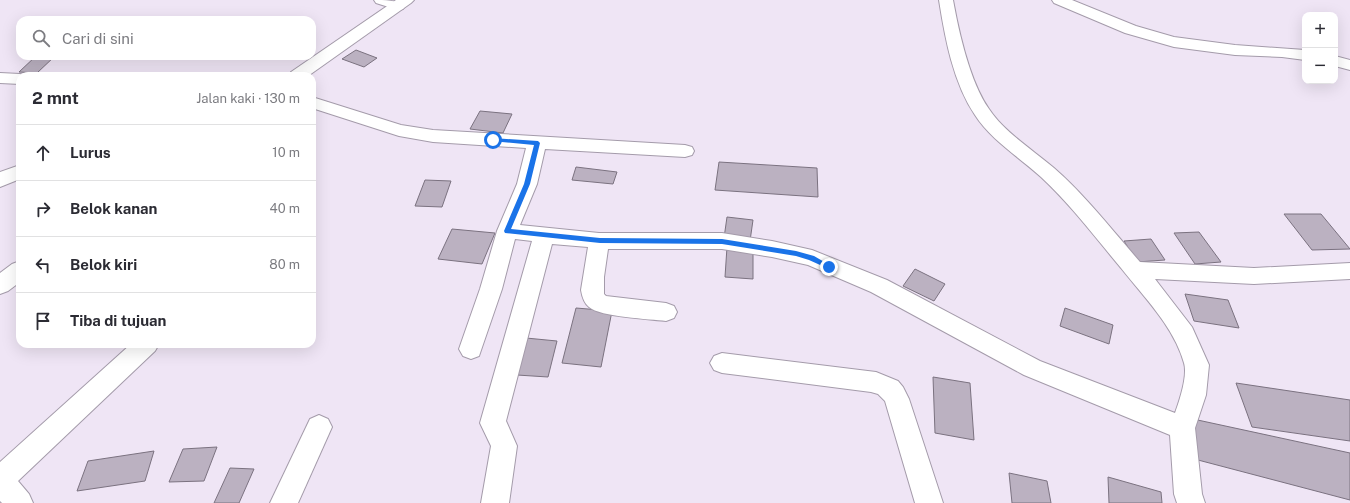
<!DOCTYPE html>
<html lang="id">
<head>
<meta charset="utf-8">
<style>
	:root { --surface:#fff; --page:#f2f2f3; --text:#2b2b33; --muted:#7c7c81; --line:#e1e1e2 }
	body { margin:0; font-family:"Public Sans",sans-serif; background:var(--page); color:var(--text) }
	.controls { position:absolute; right:12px; top:12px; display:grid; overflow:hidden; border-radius:8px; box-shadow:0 4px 16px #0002 }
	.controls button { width:36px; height:36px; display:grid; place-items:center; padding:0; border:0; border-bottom:1px solid var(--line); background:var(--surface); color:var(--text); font:20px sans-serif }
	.stop { position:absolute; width:12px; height:12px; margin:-9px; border:3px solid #1a73e8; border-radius:50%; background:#fff }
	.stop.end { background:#1a73e8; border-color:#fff; box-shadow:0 1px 4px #0008 }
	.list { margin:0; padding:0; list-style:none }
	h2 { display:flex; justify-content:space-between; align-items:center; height:52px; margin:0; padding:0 16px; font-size:17px }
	h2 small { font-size:13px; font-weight:400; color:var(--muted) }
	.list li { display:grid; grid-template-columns:26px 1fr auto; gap:12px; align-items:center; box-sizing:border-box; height:56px; padding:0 16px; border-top:1px solid var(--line) }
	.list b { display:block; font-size:15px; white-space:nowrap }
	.list em { font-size:13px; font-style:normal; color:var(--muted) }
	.icon { flex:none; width:22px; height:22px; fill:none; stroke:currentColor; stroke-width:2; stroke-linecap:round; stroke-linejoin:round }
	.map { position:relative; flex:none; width:1350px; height:503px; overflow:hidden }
	.search { position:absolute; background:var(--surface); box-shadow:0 4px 16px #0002; left:16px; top:16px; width:300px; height:44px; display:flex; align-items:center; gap:10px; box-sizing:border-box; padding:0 14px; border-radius:12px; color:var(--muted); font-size:15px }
	.panel { position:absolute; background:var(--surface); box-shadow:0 4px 16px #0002; left:16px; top:72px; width:300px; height:276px; border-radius:12px }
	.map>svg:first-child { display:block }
	.building { fill:#bbb1c1; stroke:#7b7280 }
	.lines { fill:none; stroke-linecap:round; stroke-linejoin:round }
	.minor-casing { stroke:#a49baa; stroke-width:2 }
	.primary-casing { stroke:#a49baa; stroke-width:2 }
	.minor { fill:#fff; fill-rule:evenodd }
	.primary { fill:#fff; fill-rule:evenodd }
	.route { fill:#1a73e8 }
</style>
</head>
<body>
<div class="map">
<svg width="1350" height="503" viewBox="0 0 1350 503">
	<rect width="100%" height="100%" fill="#efe5f5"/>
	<g class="building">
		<polygon points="356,50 377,58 364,67 342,59"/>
		<polygon points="36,56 55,56 37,73 19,72"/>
		<polygon points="480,111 512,114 503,133 470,129"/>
		<polygon points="719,162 817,168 818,197 715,190"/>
		<polygon points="576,167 617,172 613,184 572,180"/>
		<polygon points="425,180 451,181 442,207 415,206"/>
		<polygon points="1284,214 1321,214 1350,249 1312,250"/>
		<polygon points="727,217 753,220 750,241 724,238"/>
		<polygon points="452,229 495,233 482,264 438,259"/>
		<polygon points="1199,232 1221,262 1195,264 1174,233"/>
		<polygon points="1151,239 1165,260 1137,262 1124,241"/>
		<polygon points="727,247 753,249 753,279 725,277"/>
		<polygon points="915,269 945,284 934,301 903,286"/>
		<polygon points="1185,294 1228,300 1239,328 1194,321"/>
		<polygon points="576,308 612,311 601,367 562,363"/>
		<polygon points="1065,308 1113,325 1109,344 1060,326"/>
		<polygon points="526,338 557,341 548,377 517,375"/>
		<polygon points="933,377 970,383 974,440 935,433"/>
		<polygon points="1236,383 1350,400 1350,441 1252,427"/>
		<polygon points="1193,419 1350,453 1350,500 1198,460"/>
		<polygon points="217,447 204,481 169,482 183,449"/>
		<polygon points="154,451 145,481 77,491 88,461"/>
		<polygon points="230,468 254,469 239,503 214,503"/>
		<polygon points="1009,473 1047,481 1051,503 1012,503"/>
		<polygon points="1108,477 1161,492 1162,503 1109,503"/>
	</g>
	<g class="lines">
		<g class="minor-casing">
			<g id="minor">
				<path d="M374,0C383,0 399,0 405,6L403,9L398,10L376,3Z"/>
				<path d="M939,0H953C959,33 970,82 989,109C1004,132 1033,150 1054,168C1086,196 1112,230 1140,262L1254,268L1350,263V279L1254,284L1155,279L1192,327L1209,365L1206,395L1195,428L1202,494L1205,503H1177L1174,494L1170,435L1024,375L871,292L808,265L772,257L722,249H608L604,277V294L606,296L666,303L674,306L677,312L674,318L666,321C650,319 600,317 589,307C584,303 582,296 581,290L588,247L552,244L506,421L517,446L509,503H481L491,446L480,423L532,241L515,239L502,289L479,356L471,359L463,356L459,349L480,289L497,231L517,184L526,148L433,142L399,136L312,108V97L401,125L433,130L685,145L692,147L694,151L692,155L685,157L545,149L537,184L520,225L599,233H722L772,241L812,250L887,280L1040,361L1175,413C1179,402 1188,376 1184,363C1174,327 1144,297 1121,268C1095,237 1071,205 1041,177C1019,157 991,140 975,115C953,82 945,38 939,0Z"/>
				<polygon points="1052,0 1072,0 1136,26 1174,37 1235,45 1305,50 1305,60 1282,57 1235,55 1174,47 1125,33 1054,3"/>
				<polygon points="1335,56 1350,60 1350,70 1335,66"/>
				<polygon points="0,73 20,74 26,76 20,76 20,84 0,83"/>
				<polygon points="20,165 20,179 0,187 0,172"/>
				<polygon points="131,344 159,344 155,351 18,481 29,494 33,503 2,503 0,501 0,462"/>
				<polygon points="722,353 876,372 898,381 903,387 909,399 943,503 915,503 885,401 878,394 871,392 722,373 714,370 710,363 714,356"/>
				<polygon points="319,415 328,419 332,427 298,503 270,503 310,419"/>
			</g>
		</g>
		<g class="primary-casing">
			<g id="primary">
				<polygon points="396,0 414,0 411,3 308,76 288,76 291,72"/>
				<polygon points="20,261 20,282 8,291 0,294 0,273 12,264"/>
			</g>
		</g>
		<use href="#minor" class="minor"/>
		<use href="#primary" class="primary"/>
	</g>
	<polygon class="route" points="493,138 538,141 540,143 530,184 511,229 600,238 722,239 796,251 814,256 833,267 829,269 809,260 796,256 722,244 600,243 505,233 504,231 524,184 534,145 491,141 490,140"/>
</svg>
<div class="controls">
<button>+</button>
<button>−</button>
</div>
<div class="stop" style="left:493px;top:140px"></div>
<div class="stop end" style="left:829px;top:267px"></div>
<div class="search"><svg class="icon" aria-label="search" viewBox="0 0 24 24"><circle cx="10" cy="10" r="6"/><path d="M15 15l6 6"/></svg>Cari di sini</div>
<section class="panel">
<h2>2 mnt<small>Jalan kaki · 130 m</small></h2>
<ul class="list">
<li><svg class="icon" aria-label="ahead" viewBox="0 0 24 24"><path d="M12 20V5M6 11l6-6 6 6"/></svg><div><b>Lurus</b></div><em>10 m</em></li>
<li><svg class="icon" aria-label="right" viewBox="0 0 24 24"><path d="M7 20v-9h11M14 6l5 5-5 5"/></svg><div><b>Belok kanan</b></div><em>40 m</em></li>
<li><svg class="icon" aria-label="left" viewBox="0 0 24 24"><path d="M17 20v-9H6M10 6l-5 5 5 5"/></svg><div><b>Belok kiri</b></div><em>80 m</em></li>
<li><svg class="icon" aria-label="arrive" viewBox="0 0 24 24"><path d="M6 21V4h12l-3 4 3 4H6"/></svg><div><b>Tiba di tujuan</b></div></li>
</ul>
</section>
</div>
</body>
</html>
